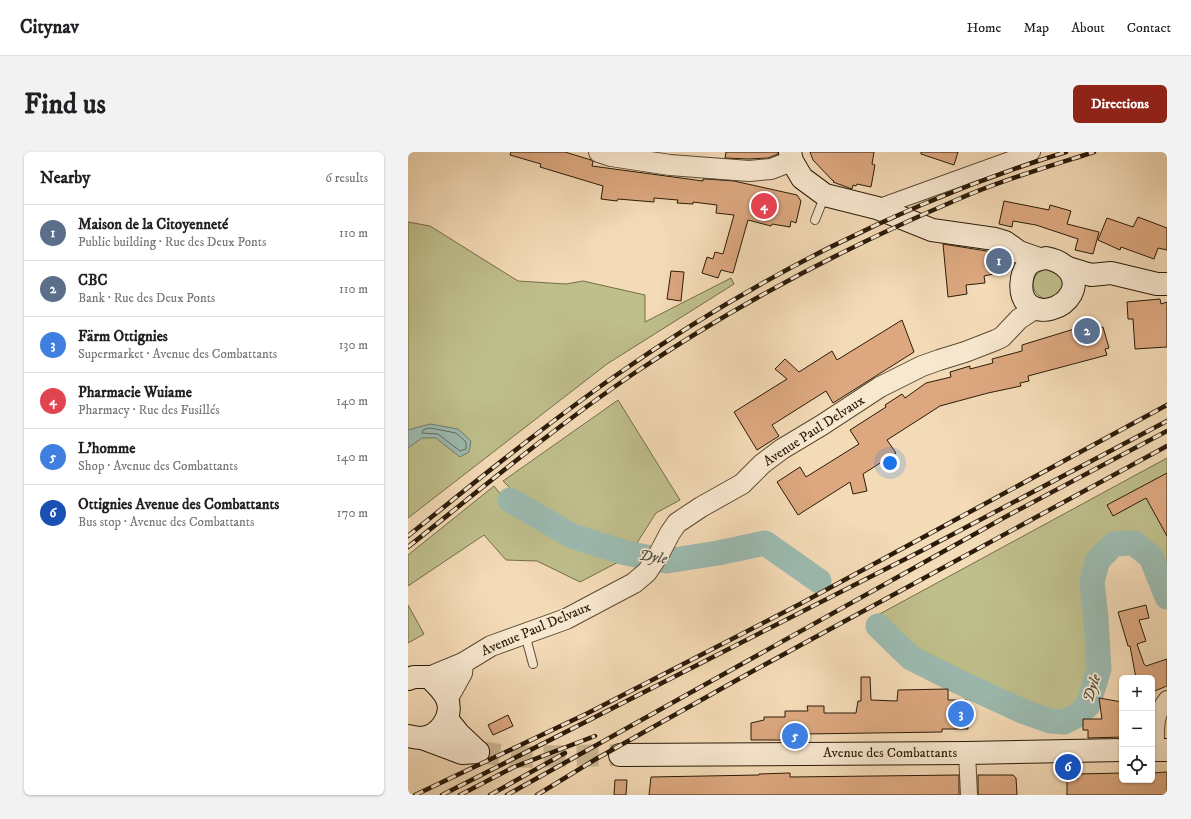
<!DOCTYPE html>
<html lang="en">
<head>
<meta charset="utf-8">
<style>
	:root { --surface:#fff; --page:#f2f2f2; --text:#202124; --muted:#757577; --line:#e0e0e0; --accent:#8f2418 }
	body { margin:0; font-family:"IM FELL DW Pica",serif; background:var(--page); color:var(--text) }
	.controls { position:absolute; right:12px; bottom:12px; display:grid; overflow:hidden; border-radius:6px; box-shadow:0 1px 3px #0004 }
	.controls button { width:36px; height:36px; display:grid; place-items:center; padding:0; border:0; border-bottom:1px solid var(--line); background:var(--surface); color:var(--text); font:20px sans-serif }
	.you { position:absolute; left:482px; top:311px; width:14px; height:14px; margin:-10px; border:3px solid #fff; border-radius:50%; background:#1a73e8; box-shadow:0 0 0 6px #1a73e833 }
	.badge { display:grid; place-items:center; width:26px; height:26px; border-radius:50%; background:var(--accent); color:#fff; font-size:13px; font-weight:700 }
	.pin { position:absolute; translate:-50% -50%; border:2px solid #fff; box-shadow:0 1px 4px #0006 }
	.list { margin:0; padding:0; list-style:none }
	h2 { display:flex; justify-content:space-between; align-items:center; height:52px; margin:0; padding:0 16px; font-size:17px }
	h2 small { font-size:13px; font-weight:400; color:var(--muted) }
	.list li { display:grid; grid-template-columns:26px 1fr auto; gap:12px; align-items:center; box-sizing:border-box; height:56px; padding:0 16px; border-top:1px solid var(--line) }
	.list b { display:block; font-size:15px; white-space:nowrap }
	.list p { margin:0; font-size:13px; white-space:nowrap; color:var(--muted) }
	.list em { font-size:13px; font-style:normal; color:var(--muted) }
	.icon { flex:none; width:22px; height:22px; fill:none; stroke:currentColor; stroke-width:2; stroke-linecap:round; stroke-linejoin:round }
	.map { position:relative; flex:none; width:759px; height:643px; overflow:hidden; border-radius:6px }
	header { display:flex; align-items:center; gap:24px; box-sizing:border-box; height:56px; padding:0 20px; background:var(--surface); border-bottom:1px solid var(--line) }
	header strong { font-size:19px }
	nav { display:flex; gap:22px; margin-inline-start:auto; font-size:14px }
	.intro { display:flex; align-items:center; justify-content:space-between; box-sizing:border-box; height:96px; padding:0 24px }
	h1 { margin:0; font-size:28px }
	.button { padding:10px 18px; border-radius:6px; background:var(--accent); color:#fff; font-size:14px; font-weight:700 }
	main { display:flex; gap:24px; padding:0 24px }
	aside { flex:1; background:var(--surface); border-radius:6px; box-shadow:0 1px 3px #0004 }
	.map>svg:first-child { display:block }
	.green { fill:#bfbf8c; stroke:#746d4a }
	.water { fill:#9cbbb1; stroke:#6e7b6d }
	.lines { fill:none; stroke-linecap:round; stroke-linejoin:round }
	.shore { stroke:#636b5c; stroke-width:1 }
	.river { stroke:#9cbbb1; stroke-width:25 }
	.building { fill:#dda880; stroke:#2a1b08 }
	.secondary-tunnel { stroke:#ccb594; stroke-width:22; stroke-dasharray:22 11; stroke-linecap:butt }
	.service-casing { stroke:#5c4b34; stroke-width:10 }
	.minor-casing { stroke:#5c4b34; stroke-width:18 }
	.tertiary-casing { stroke:#5c4b34; stroke-width:22 }
	.secondary-casing { stroke:#2a1b08; stroke-width:24 }
	.service { stroke:#f8e8d0; stroke-width:8 }
	.minor { stroke:#f8e8d0; stroke-width:16 }
	.tertiary { stroke:#f8e8d0; stroke-width:20 }
	.secondary { stroke:#f8e8d0; stroke-width:22 }
	.rail-casing { stroke:#2a1b08; stroke-width:4.5 }
	.rail { stroke:#f8e8d0; stroke-width:3; stroke-dasharray:9; stroke-linecap:butt }
	.labels { text-anchor:middle; dominant-baseline:central; stroke-width:3.5; stroke-linejoin:round; paint-order:stroke }
	.street-label { font-size:14px; fill:#2a1b08; stroke:#f8e8d0 }
	.water-label { font-size:15px; font-style:italic; fill:#525343; stroke:#f8e8d0 }
</style>
</head>
<body>
<header>
<strong>Citynav</strong>
<nav><a>Home</a><a>Map</a><a>About</a><a>Contact</a></nav>
</header>
<div class="intro"><h1>Find us</h1><a class="button">Directions</a></div>
<main>
<aside>
<h2>Nearby<small>6 results</small></h2>
<ul class="list">
<li><span class="badge" style="background:#5c6f8a">1</span><div><b>Maison de la Citoyenneté</b><p>Public building · Rue des Deux Ponts</p></div><em>110 m</em></li>
<li><span class="badge" style="background:#5c6f8a">2</span><div><b>CBC</b><p>Bank · Rue des Deux Ponts</p></div><em>110 m</em></li>
<li><span class="badge" style="background:#3f7fe0">3</span><div><b>Färm Ottignies</b><p>Supermarket · Avenue des Combattants</p></div><em>130 m</em></li>
<li><span class="badge" style="background:#e0444e">4</span><div><b>Pharmacie Wuiame</b><p>Pharmacy · Rue des Fusillés</p></div><em>140 m</em></li>
<li><span class="badge" style="background:#3f7fe0">5</span><div><b>L'homme</b><p>Shop · Avenue des Combattants</p></div><em>140 m</em></li>
<li><span class="badge" style="background:#1a4fb4">6</span><div><b>Ottignies Avenue des Combattants</b><p>Bus stop · Avenue des Combattants</p></div><em>170 m</em></li>
</ul>
</aside>
<div class="map">
<svg width="759" height="643" viewBox="0 0 759 643">
	<rect width="100%" height="100%" fill="#f4dbb7"/>
	<filter id="stains"><feTurbulence type="fractalNoise" baseFrequency=".005" numOctaves="4"/><feColorMatrix values="0 0 0 0 .2 0 0 0 0 .09 0 0 0 0 .02 0 0 0 .5 -.17"/></filter>
	<radialGradient id="worn" r=".72"><stop offset=".6" stop-color="#630" stop-opacity="0"/><stop offset="1" stop-color="#630" stop-opacity=".3"/></radialGradient>
	<g class="green">
		<polygon points="0,70 22,74 110,129 158,132 175,129 237,143 237,170 323,126 326,132 199,212 0,366"/>
		<circle cx="640" cy="132" r="15"/>
		<polygon points="210,248 272,348 248,361 227,394 155,374 115,349 95,329"/>
		<polygon points="759,306 759,430 745,399 724,385 704,388 686,406 682,429 688,516 678,551 669,559 656,567 642,567 505,503 468,464"/>
		<polygon points="86,334 101,353 163,388 218,406 172,430 129,409 98,408 76,383 0,434 0,403"/>
		<polygon points="0,453 16,482 0,491"/>
	</g>
	<polygon class="water" points="22,272 50,277 63,289 61,300 52,305 28,286 14,286 0,296 0,278"/>
	<g class="lines">
		<polygon class="shore" points="22,276 48,281 58,290 58,297 52,299 30,282 14,281 15,278"/>
		<g class="river">
			<polyline points="102,348 164,384 218,401 259,409 310,401 357,391 411,429"/>
			<polyline points="470,474 503,506 547,528 614,559 642,569 656,570 670,563 680,553 691,517 688,466 684,430 690,408 706,392 726,391 743,405 759,445"/>
		</g>
	</g>
	<g class="building">
		<polygon points="103,0 157,0 183,8 185,9 184,14 295,29 295,27 298,27 326,29 389,43 393,49 388,71 383,69 382,75 364,72 363,74 340,68 325,121 313,118 310,126 294,121 299,105 305,107 307,100 315,102 326,63 308,61 309,53 285,50 285,52 269,51 270,48 246,46 246,50 210,47 209,49 193,47 195,34 132,15 133,12 102,3"/>
		<polygon points="318,0 370,0 370,2 360,6 341,7 317,6"/>
		<polygon points="402,0 466,0 464,12 467,13 463,35 449,32 448,34 445,33 444,37 425,30 426,29 424,28 405,8"/>
		<polygon points="513,0 550,0 546,13 513,2"/>
		<polygon points="596,49 641,58 642,53 663,59 659,72 691,80 685,102 667,98 670,87 628,73 605,69 604,75 591,72"/>
		<polygon points="730,65 759,76 759,98 750,96 746,107 713,95 712,98 690,88 699,66 725,75"/>
		<polygon points="535,92 591,101 598,106 600,119 576,124 577,131 558,133 559,142 540,145"/>
		<polygon points="263,119 276,120 273,149 259,147"/>
		<polygon points="752,147 753,152 759,150 759,195 727,197 725,167 720,167 719,150"/>
		<polygon points="494,168 506,200 425,251 418,239 364,273 371,284 349,298 326,260 379,227 367,217 377,207 391,220 424,199 429,208"/>
		<polygon points="689,170 690,176 695,175 701,196 697,197 699,203 620,224 621,229 612,231 613,234 580,241 532,254 479,288 488,301 455,322 459,339 445,342 442,330 390,363 369,330 392,315 398,325 451,292 442,278 478,255 477,253 494,242 497,246 518,231 543,225 542,220 562,214 562,217 585,211 584,207 614,199 614,193"/>
		<polygon points="759,321 759,384 738,346 705,364 699,353"/>
		<polygon points="738,453 741,466 731,468 738,489 729,492 736,512 738,514 759,507 759,534 744,540 744,526 728,526 722,494 720,494 710,460"/>
		<polygon points="453,525 462,525 463,548 489,549 490,538 540,537 540,548 559,548 560,577 534,577 534,580 396,582 396,588 343,588 343,571 356,568 356,565 377,565 377,559 400,559 399,554 416,554 416,561 448,561 450,549 453,549"/>
		<polygon points="691,546 714,550 714,585 680,586 680,578 675,578 675,567 694,567"/>
		<polygon points="100,563 105,574 85,583 80,573"/>
		<polygon points="759,620 759,643 659,643 659,627 670,627 670,622 714,621 714,628 744,628 744,621"/>
		<polygon points="382,621 382,625 551,623 551,643 241,643 243,625 351,623 351,622"/>
		<polygon points="570,623 605,623 608,626 609,643 570,643"/>
		<polygon points="207,628 219,628 218,643 206,643"/>
	</g>
	<g class="lines">
		<polyline class="secondary-tunnel" points="70,600 107,605 212,603"/>
		<g class="service-casing">
			<g id="service">
				<polyline points="407,68 417,43"/>
				<polyline points="117,482 125,512"/>
			</g>
		</g>
		<g class="minor-casing">
			<g id="minor">
				<polyline points="469,56 624,0"/>
				<path d="M748,598C748,578 746,563 759,547"/>
				<polyline points="559,601 561,643"/>
			</g>
		</g>
		<g class="tertiary-casing">
			<g id="tertiary">
				<polyline points="191,0 203,4 262,13 341,19 363,17 384,9"/>
				<polyline points="21,525 55,511 83,494 158,467 226,431 239,420 251,402 262,381 269,371 293,355 334,332 354,312 374,297 414,273 472,235 514,214 531,208 557,200 588,188 594,185 611,167 628,156"/>
				<polyline points="39,548 54,521 55,511"/>
			</g>
		</g>
		<g class="secondary-casing">
			<g id="secondary">
				<polyline points="382,0 384,9 394,26 417,43 469,56 524,78 587,87 597,90 611,100 631,107"/>
				<path d="M638,106C655,109 673,123 663,142C655,156 633,164 620,152C610,143 612,121 621,112C626,108 632,107 638,106Z"/>
				<polyline points="660,116 683,123 703,121 749,132 759,132"/>
				<path d="M0,527L6,525H21C27,531 36,539 39,547C46,564 31,585 13,586C8,586 4,585 0,584"/>
				<polyline points="39,567 51,582 70,600"/>
				<polyline points="14,586 54,601 70,600"/>
				<polyline points="744,598 759,598"/>
				<polyline points="212,603 559,601 714,598"/>
			</g>
		</g>
		<use href="#service" class="service"/>
		<use href="#minor" class="minor"/>
		<use href="#tertiary" class="tertiary"/>
		<use href="#secondary" class="secondary"/>
		<g class="rail-casing">
			<g id="rail">
				<path d="M0,384C68,329 136,274 207,224C344,128 498,49 658,0"/>
				<path d="M0,395C74,336 147,275 225,222C326,154 434,97 546,49C591,29 639,15 686,0"/>
				<polyline points="7,643 180,561 392,452 759,253"/>
				<polyline points="34,643 515,398 759,269"/>
				<polyline points="52,643 106,615 187,584"/>
				<polyline points="82,643 157,601"/>
				<polyline points="99,643 599,364 759,279"/>
				<polyline points="129,643 188,607 345,519 759,294"/>
			</g>
		</g>
		<use href="#rail" class="rail"/>
	</g>
	<g class="labels">
		<g class="street-label">
			<text transform="translate(406 279) rotate(-33)">Avenue Paul Delvaux</text>
			<text transform="translate(128 477) rotate(-23)">Avenue Paul Delvaux</text>
			<text x="482" y="601">Avenue des Combattants</text>
		</g>
		<g class="water-label">
			<text transform="translate(245 405) rotate(8)">Dyle</text>
			<text transform="translate(684 536) rotate(-72)">Dyle</text>
		</g>
	</g>
	<rect width="100%" height="100%" filter="url(#stains)"/>
	<rect width="100%" height="100%" fill="url(#worn)"/>
</svg>
<div class="controls">
<button>+</button>
<button>−</button>
<button><svg class="icon" aria-label="locate" viewBox="0 0 24 24"><circle cx="12" cy="12" r="6"/><path d="M12 2v4M12 18v4M2 12h4M18 12h4"/></svg></button>
</div>
<div class="you"></div>
<div class="pin badge" style="left:591px;top:109px;background:#5c6f8a">1</div>
<div class="pin badge" style="left:679px;top:179px;background:#5c6f8a">2</div>
<div class="pin badge" style="left:553px;top:562px;background:#3f7fe0">3</div>
<div class="pin badge" style="left:356px;top:54px;background:#e0444e">4</div>
<div class="pin badge" style="left:387px;top:584px;background:#3f7fe0">5</div>
<div class="pin badge" style="left:660px;top:615px;background:#1a4fb4">6</div>
</div>
</main>
</body>
</html>
